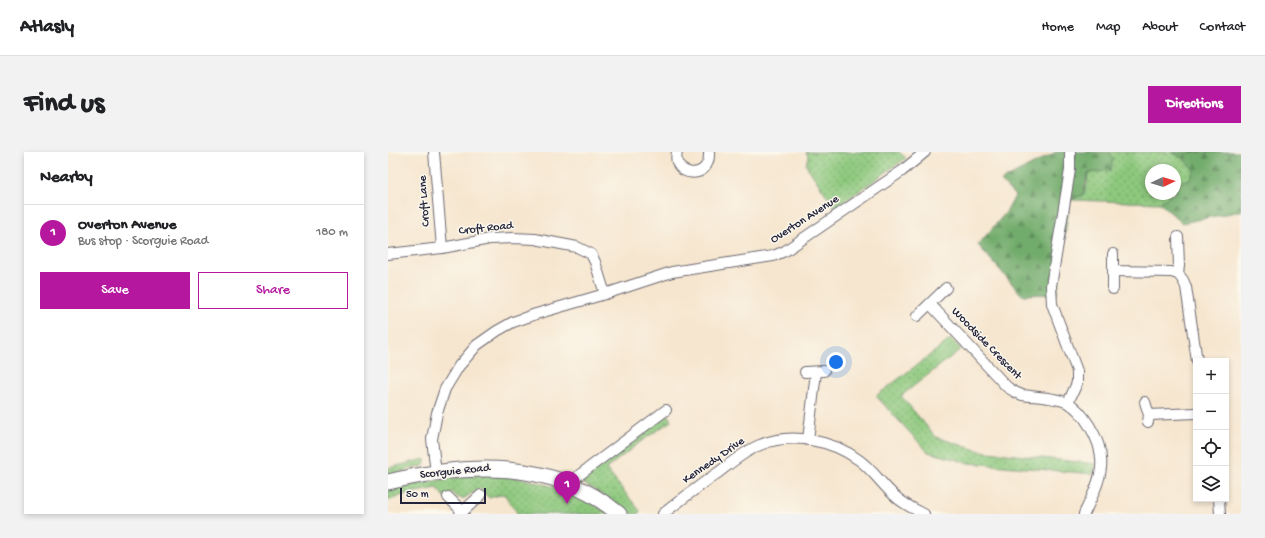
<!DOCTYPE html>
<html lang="en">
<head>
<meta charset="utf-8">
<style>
	:root { --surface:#fff; --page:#f2f2f2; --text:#202124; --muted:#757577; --line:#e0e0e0; --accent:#b5179e }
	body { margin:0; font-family:"Gochi Hand",sans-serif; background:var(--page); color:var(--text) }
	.controls { position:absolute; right:12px; bottom:12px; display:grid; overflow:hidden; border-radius:0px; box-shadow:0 2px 6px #0003 }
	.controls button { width:36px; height:36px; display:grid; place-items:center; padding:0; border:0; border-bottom:1px solid var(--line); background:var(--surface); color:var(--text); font:20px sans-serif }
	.compass { position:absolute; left:757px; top:12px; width:36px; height:36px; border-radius:50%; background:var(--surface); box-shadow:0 2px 6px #0003; rotate:86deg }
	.scale { position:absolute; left:12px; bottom:10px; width:86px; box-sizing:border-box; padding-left:4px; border:2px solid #22223b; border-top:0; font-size:11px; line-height:14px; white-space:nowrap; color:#22223b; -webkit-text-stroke:3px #fbf7ec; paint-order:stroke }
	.you { position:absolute; left:448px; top:210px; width:14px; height:14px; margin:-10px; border:3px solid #fff; border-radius:50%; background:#1a73e8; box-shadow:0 0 0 6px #1a73e833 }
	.badge { display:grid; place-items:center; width:26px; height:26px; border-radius:50%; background:var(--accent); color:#fff; font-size:13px; font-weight:700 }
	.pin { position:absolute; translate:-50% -33px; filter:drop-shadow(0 1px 2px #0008) }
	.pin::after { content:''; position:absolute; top:21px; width:14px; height:12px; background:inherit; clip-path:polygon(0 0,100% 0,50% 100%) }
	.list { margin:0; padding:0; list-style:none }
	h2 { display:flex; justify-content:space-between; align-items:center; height:52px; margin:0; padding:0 16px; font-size:17px }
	h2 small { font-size:13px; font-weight:400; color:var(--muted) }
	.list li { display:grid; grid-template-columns:26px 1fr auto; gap:12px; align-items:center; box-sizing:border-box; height:56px; padding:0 16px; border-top:1px solid var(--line) }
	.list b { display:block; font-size:15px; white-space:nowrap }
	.list p { margin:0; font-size:13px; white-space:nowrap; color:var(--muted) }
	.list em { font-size:13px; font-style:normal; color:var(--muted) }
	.actions { display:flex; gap:8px; padding:12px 16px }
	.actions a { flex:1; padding:9px 0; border:1px solid var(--accent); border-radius:0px; text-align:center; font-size:14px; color:var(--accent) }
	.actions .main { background:var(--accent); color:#fff }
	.icon { flex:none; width:22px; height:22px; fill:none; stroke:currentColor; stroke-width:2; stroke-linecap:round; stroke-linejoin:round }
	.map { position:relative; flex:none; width:853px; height:362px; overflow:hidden; border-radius:0px }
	header { display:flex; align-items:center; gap:24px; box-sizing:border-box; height:56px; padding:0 20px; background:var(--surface); border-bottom:1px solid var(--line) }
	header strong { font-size:19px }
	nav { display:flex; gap:22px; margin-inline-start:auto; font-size:14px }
	.intro { display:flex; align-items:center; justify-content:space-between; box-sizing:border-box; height:96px; padding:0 24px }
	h1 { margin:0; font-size:28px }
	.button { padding:10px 18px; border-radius:0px; background:var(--accent); color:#fff; font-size:14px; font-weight:700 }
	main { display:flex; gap:24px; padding:0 24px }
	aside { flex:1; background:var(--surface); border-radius:0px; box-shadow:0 2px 6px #0003 }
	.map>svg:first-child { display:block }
	.grass { fill:url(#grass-dots); stroke:#58755c }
	.forest { fill:url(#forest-firs); stroke:#4a6754 }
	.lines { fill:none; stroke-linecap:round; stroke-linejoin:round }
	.street-casing { stroke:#6c676f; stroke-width:12 }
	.secondary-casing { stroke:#6c676f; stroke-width:17 }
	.street { stroke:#fff; stroke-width:10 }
	.secondary { stroke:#fff; stroke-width:15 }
	.labels { text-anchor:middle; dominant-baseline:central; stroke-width:3; stroke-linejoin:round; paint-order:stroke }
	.street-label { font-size:12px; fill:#22223b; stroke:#fbf7ec }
</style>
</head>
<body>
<header>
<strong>Atlasly</strong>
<nav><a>Home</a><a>Map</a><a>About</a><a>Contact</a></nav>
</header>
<div class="intro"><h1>Find us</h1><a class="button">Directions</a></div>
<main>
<aside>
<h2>Nearby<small></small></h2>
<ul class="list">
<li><span class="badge">1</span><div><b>Overton Avenue</b><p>Bus stop · Scorguie Road</p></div><em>180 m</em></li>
</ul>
<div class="actions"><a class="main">Save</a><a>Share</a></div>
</aside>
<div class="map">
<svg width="853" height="362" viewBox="0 0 853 362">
	<defs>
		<pattern id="grass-dots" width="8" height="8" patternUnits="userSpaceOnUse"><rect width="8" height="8" fill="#8dc87d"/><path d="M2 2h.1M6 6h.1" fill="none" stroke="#73a268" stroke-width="1.8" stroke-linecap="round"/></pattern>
		<pattern id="forest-firs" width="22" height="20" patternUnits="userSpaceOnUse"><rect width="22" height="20" fill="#72ac6c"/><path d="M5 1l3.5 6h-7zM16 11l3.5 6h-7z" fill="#5d8c5a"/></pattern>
	</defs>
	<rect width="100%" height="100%" fill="#fbf7ec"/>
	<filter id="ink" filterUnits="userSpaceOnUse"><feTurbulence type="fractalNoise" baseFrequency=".025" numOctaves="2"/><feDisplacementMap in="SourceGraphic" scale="8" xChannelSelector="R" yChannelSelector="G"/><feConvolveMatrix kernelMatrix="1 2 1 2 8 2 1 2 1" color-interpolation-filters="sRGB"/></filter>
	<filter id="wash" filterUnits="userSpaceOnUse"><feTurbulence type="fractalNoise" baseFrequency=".012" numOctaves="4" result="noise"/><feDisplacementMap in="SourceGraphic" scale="16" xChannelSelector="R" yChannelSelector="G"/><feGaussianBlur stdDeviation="0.9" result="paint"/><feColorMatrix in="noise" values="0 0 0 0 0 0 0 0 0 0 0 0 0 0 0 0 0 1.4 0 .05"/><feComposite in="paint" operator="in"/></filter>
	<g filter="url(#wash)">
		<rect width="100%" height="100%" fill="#f6e6cf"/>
		<g class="grass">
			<polygon points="418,0 511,0 518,6 447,56 418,13 420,4"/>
			<polygon points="723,0 784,0 796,7 806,18 802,27 794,29 789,38 787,39 787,18 763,18 763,42 783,42 772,51 682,48 695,43 699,33 700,21 708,20"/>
			<polygon points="563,187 573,197 513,244 548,285 592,299 707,312 706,322 580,311 540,300 488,244"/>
			<polygon points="280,263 283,269 252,290 218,317 252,359 250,362 245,362 195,331 198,324"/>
			<polygon points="37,307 37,311 35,314 0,323 0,316"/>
			<path d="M80,324C91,324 103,323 114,324C154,328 188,341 221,362H130L116,342L101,346L92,336L75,347L69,345L64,340L56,345L49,336L17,342L0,349V337L31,331Z"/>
		</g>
		<g class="forest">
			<polygon points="668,0 723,0 722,1 725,8 722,19 700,21 695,43 682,48 669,142 634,143 590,93 619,59 627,44 613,29"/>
			<polygon points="784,0 853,0 853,59 794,71 772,51 783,42 787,42 787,39 789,38 794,29 802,27 806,18 796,7"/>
		</g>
	</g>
	<g filter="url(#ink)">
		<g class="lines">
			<g class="street-casing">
				<g id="street">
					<polyline points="46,0 54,96"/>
					<path d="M289,0C283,25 323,30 321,0"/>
					<polyline points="790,85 791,114 790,122 795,128 798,135 809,209"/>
					<polyline points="0,102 54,96 102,87 125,86 147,87 189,95 203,102 207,110 217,142"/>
					<polyline points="725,102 725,119 783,120 790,122"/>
					<polyline points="725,119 725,137"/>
					<path d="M542,152L619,235L627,240L634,243C648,245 668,245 680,251C688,255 696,265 701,273C723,308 712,328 696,362"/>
					<polyline points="529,164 558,136"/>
					<polyline points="417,220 436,219"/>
					<polyline points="757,250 761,263 760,270"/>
					<polyline points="680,251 689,231 689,219 664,152 663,134 682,18 682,0"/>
					<polyline points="761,263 808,261"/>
					<polyline points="420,288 428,220"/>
					<polyline points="48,321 44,287 49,261 57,237 71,214 89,193 109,179 125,170 148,162 217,142 284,120 385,104 397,99 514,19 537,0"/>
					<polyline points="181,332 190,324 278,258"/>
					<polyline points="60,345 74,359"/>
					<polyline points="831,347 832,362"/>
					<polyline points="72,362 93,343"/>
					<path d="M275,362C294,347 312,333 331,320C344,310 357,299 372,293C403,280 444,288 471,308C485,318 494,333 507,344C515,352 526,357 536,362"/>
				</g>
			</g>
			<g class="secondary-casing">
				<path id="secondary" d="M0,330C80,311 164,306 231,362"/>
			</g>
			<use href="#street" class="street"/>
			<use href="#secondary" class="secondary"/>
		</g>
	</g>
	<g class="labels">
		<g class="street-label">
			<text transform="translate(37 49) rotate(-94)">Croft Lane</text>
			<text transform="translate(417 68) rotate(-33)">Overton Avenue</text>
			<text transform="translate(98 77) rotate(-6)">Croft Road</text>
			<text transform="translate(598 192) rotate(46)">Woodside Crescent</text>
			<text transform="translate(326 309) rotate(-35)">Kennedy Drive</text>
			<text transform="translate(67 320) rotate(-6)">Scorguie Road</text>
		</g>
	</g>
</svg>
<div class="controls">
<button>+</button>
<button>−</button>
<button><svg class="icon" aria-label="locate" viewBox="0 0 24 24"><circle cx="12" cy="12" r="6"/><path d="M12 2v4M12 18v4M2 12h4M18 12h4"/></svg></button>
<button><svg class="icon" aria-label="layers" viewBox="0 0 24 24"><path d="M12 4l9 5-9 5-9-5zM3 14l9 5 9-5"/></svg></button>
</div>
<svg class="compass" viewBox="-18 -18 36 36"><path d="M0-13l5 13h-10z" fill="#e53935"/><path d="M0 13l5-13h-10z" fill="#757577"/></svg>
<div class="scale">50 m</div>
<div class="you"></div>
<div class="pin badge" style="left:179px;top:352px">1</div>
</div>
</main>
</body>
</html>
